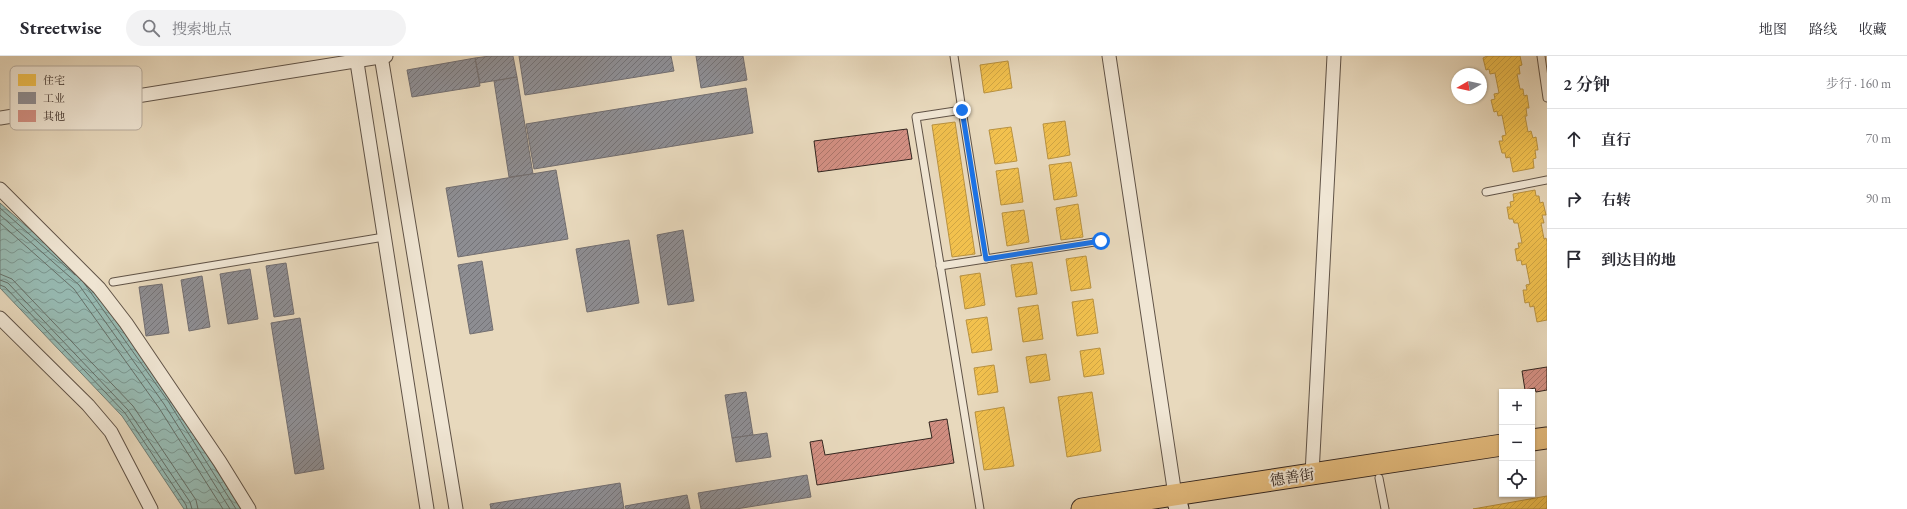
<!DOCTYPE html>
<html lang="zh">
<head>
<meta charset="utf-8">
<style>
	:root { --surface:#fff; --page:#f2f2f3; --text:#2b2b33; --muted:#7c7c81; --line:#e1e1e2 }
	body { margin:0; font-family:"EB Garamond","Noto Serif SC",serif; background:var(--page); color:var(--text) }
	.controls { position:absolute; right:12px; bottom:12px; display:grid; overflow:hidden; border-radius:0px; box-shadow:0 1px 3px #0004 }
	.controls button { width:36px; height:36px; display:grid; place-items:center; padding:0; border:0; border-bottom:1px solid var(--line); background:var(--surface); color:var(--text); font:20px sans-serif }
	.compass { position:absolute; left:1451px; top:12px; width:36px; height:36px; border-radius:50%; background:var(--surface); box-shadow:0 1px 3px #0004; rotate:261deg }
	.stop { position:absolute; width:12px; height:12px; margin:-9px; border:3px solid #1a73e8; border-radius:50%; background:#fff }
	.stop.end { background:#1a73e8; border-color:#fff; box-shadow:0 1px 4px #0008 }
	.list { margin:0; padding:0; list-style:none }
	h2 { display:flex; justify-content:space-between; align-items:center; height:52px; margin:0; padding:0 16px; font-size:17px }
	h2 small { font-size:13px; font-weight:400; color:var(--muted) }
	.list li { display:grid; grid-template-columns:26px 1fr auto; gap:12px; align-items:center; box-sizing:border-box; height:60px; padding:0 16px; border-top:1px solid var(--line) }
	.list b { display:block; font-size:15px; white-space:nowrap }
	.list em { font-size:13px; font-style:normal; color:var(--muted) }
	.icon { flex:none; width:22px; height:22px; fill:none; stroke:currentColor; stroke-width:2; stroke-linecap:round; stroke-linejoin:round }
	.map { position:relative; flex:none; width:1547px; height:453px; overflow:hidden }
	header { display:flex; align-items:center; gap:24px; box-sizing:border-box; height:56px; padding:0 20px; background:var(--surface); border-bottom:1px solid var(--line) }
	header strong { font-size:19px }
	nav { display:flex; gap:22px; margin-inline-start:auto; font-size:14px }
	.search { width:280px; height:36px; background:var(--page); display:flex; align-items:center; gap:10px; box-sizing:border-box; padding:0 14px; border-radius:22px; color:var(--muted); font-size:15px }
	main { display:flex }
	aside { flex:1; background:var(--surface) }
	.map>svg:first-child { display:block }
	.water { fill:url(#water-waves); stroke:#6f7f78 }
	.homes { fill:url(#homes-hatch); stroke:#b99240 }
	.industry { fill:url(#industry-hatch); stroke:#726e70 }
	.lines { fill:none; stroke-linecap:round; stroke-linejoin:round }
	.shore { stroke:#657069; stroke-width:1 }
	.building { fill:url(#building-hatch); stroke:#332620 }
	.lane-casing { stroke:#605347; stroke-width:9 }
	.street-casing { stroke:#605347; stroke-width:15 }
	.secondary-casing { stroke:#332620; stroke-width:21 }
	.primary-casing { stroke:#332620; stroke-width:23 }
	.lane { stroke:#f0e6d4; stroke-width:7 }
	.street { stroke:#f0e6d4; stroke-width:13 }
	.secondary { stroke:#f0e6d4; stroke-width:19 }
	.primary { stroke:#e4bc7e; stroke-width:21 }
	.route { stroke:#1a73e8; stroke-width:5 }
	.labels { text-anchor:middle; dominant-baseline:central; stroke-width:4; stroke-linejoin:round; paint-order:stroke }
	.street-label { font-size:15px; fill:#332620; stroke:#f0e6d4 }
	.key { fill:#f0e6d4; stroke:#b7ac9e; stroke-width:1 }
	.key-label { font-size:11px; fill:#332620 }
</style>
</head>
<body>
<header>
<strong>Streetwise</strong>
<div class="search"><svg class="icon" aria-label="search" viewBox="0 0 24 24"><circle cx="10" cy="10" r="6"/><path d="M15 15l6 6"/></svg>搜索地点</div>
<nav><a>地图</a><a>路线</a><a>收藏</a></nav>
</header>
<main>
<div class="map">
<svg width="1547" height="453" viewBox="0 0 1547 453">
	<defs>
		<pattern id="water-waves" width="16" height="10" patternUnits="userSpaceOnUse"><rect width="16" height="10" fill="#97bab2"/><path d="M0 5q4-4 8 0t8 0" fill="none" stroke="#7c9790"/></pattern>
		<pattern id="homes-hatch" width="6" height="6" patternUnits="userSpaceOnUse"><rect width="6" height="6" fill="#f2c14e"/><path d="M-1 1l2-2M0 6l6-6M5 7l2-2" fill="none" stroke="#d0a644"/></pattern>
		<pattern id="industry-hatch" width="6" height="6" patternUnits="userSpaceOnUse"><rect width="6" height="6" fill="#8d8d92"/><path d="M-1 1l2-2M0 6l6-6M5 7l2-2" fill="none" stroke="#747377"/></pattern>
		<pattern id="building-hatch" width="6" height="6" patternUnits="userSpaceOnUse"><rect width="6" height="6" fill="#d28f82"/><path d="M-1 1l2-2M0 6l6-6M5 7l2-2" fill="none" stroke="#ab756a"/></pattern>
	</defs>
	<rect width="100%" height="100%" fill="#e8d9bd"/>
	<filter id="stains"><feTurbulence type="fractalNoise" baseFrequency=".005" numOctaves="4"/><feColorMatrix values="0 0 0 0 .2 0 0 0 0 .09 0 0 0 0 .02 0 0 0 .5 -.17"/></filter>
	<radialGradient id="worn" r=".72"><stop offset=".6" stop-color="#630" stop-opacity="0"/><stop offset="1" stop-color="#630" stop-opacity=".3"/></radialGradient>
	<polygon class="water" points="0,147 85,222 172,343 241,453 184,453 122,360 0,232"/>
	<g class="homes">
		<polygon points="1487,0 1520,0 1522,9 1519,10 1520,18 1517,18 1520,33 1523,33 1524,40 1527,39 1529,52 1526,52 1527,60 1525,60 1528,76 1531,75 1533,82 1536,81 1538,94 1535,94 1536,102 1533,103 1534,112 1513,116 1510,101 1506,102 1505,97 1502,97 1499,85 1503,85 1502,80 1506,79 1502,59 1498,60 1497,55 1494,56 1491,44 1495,43 1494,38 1499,37 1495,17 1490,18 1489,13 1486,14 1483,2"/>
		<polygon points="1008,5 1012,32 984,37 980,9"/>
		<polygon points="1065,65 1070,99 1048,103 1043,68"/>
		<polygon points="955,66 975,198 952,201 932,69"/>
		<polygon points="1011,71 1017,105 995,108 989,74"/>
		<polygon points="1071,106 1077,140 1054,144 1049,109"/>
		<polygon points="1018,112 1023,146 1001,149 996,115"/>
		<polygon points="1535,134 1536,140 1539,140 1540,147 1543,146 1546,159 1542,159 1544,167 1541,167 1544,183 1546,182 1547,186 1547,264 1537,266 1534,250 1530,251 1529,246 1525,247 1523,234 1527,234 1526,229 1530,228 1526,208 1522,209 1521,204 1517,205 1515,193 1519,192 1518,187 1522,187 1518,167 1514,167 1513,163 1509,163 1507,151 1511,151 1510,146 1514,145 1513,138"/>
		<polygon points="1078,148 1083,181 1061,184 1056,152"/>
		<polygon points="1024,154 1029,186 1007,190 1002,157"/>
		<polygon points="1086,200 1091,232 1071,235 1066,203"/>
		<polygon points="1032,206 1037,238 1016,241 1011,209"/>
		<polygon points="980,217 985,249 965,253 960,220"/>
		<polygon points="1093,243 1098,277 1077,280 1072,246"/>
		<polygon points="1038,249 1043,283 1023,286 1018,252"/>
		<polygon points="987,261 992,294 972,297 966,264"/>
		<polygon points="1100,292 1104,318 1084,321 1080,295"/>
		<polygon points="1046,298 1050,324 1030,327 1026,301"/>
		<polygon points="994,309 998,336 978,339 974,312"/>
		<polygon points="1092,336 1101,395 1067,401 1058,341"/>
		<polygon points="1004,351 1014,410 984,414 975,356"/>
		<polygon points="1547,440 1547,453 1473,453"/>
	</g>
	<g class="industry">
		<polygon points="490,0 513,0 517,21 480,27 475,2"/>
		<polygon points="519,0 671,0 674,15 525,39"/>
		<polygon points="696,0 743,0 747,24 701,32"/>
		<polygon points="475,2 480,30 412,41 407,14"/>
		<polygon points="517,21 533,118 509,121 494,25"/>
		<polygon points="746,32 753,77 534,113 526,68"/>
		<polygon points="556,114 568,183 458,201 446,132"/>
		<polygon points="683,174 694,245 668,249 657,179"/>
		<polygon points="629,184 639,247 587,256 576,193"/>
		<polygon points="482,205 493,274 470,278 458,209"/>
		<polygon points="286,207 294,258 274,261 266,210"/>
		<polygon points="250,213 258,263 228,268 220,218"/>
		<polygon points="202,220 210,271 189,275 181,224"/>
		<polygon points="162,228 169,277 146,280 139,231"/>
		<polygon points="300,262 324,413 295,418 271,267"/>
		<polygon points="746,336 753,379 732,382 725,339"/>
		<polygon points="767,377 771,401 736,406 732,382"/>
		<polygon points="807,419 811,441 736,453 701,453 698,437"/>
		<polygon points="620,427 624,453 491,453 490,448"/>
		<polygon points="687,439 690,453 626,453 625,450"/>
	</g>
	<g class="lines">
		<g class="shore">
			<polyline points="0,152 75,219"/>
			<polyline points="0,159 79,229 164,348 230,453"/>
			<polyline points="0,167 74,233 159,352 223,453"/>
			<polyline points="0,218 12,223 133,350 196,444 198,453"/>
			<polyline points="0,224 8,227 128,354 190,446 192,453"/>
			<polyline points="84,227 168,345 236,453"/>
			<polyline points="0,229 5,231 125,357 186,449 187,453"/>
		</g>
	</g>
	<g class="building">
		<polygon points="907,73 912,103 818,116 814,85"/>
		<polygon points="1547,311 1547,334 1536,336 1535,332 1525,334 1522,315"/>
		<polygon points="947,363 954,407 817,429 810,386 822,384 825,399 932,382 929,366"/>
	</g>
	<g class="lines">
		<g class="lane-casing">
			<g id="lane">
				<polyline points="954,0 962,54 916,61 980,453"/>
				<polyline points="1541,0 1547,42"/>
				<polyline points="962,54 986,203"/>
				<polyline points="1486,136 1547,124"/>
				<polyline points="940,210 1101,185"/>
				<polyline points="113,226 384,181"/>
				<polyline points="1379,422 1385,453"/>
			</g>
		</g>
		<g class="street-casing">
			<g id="street">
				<polyline points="356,0 427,453"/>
				<polyline points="381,0 456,453"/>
				<polyline points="1109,0 1175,439"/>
				<polyline points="0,62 386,0"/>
				<polyline points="0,133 99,232 126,267 220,406 249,453"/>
				<polyline points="0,262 88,349 111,376 151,453"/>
				<polyline points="1312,418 1334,0"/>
			</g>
		</g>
		<g class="secondary-casing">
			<polyline id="secondary" points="1175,439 1179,453"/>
		</g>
		<g class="primary-casing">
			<g id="primary">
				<polyline points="1532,384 1547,382"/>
				<polyline points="1082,453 1502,389"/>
			</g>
		</g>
		<use href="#lane" class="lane"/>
		<use href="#street" class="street"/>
		<use href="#secondary" class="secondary"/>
		<use href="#primary" class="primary"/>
	</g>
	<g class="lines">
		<polyline class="route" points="962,54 986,203 1101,185"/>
	</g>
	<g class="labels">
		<g class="street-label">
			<text transform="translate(1292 421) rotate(-9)">德善街</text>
		</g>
	</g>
	<rect x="10" y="10" width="132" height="64" rx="6" class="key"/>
	<rect x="18" y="18" width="18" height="12" fill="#f2c14e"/>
	<rect x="18" y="36" width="18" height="12" fill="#8d8d92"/>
	<rect x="18" y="54" width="18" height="12" fill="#d28f82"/>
	<g class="key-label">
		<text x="43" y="28">住宅</text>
		<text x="43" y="46">工业</text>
		<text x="43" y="64">其他</text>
	</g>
	<rect width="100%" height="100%" filter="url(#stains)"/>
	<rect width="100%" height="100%" fill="url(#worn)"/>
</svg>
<div class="controls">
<button>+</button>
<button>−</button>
<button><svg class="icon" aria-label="locate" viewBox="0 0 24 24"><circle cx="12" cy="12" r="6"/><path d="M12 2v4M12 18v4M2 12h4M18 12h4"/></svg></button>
</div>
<svg class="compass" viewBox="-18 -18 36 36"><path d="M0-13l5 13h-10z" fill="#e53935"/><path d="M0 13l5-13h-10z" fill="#7c7c81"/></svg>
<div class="stop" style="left:1101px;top:185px"></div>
<div class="stop end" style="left:962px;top:54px"></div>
</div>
<aside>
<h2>2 分钟<small>步行 · 160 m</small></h2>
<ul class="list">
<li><svg class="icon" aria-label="ahead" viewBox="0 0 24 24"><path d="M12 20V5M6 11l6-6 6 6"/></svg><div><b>直行</b></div><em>70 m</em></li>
<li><svg class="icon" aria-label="right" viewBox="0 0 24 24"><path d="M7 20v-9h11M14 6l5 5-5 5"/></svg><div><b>右转</b></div><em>90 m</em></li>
<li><svg class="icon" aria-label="arrive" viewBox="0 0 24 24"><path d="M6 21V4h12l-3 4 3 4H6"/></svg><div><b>到达目的地</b></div></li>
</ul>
</aside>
</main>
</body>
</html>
